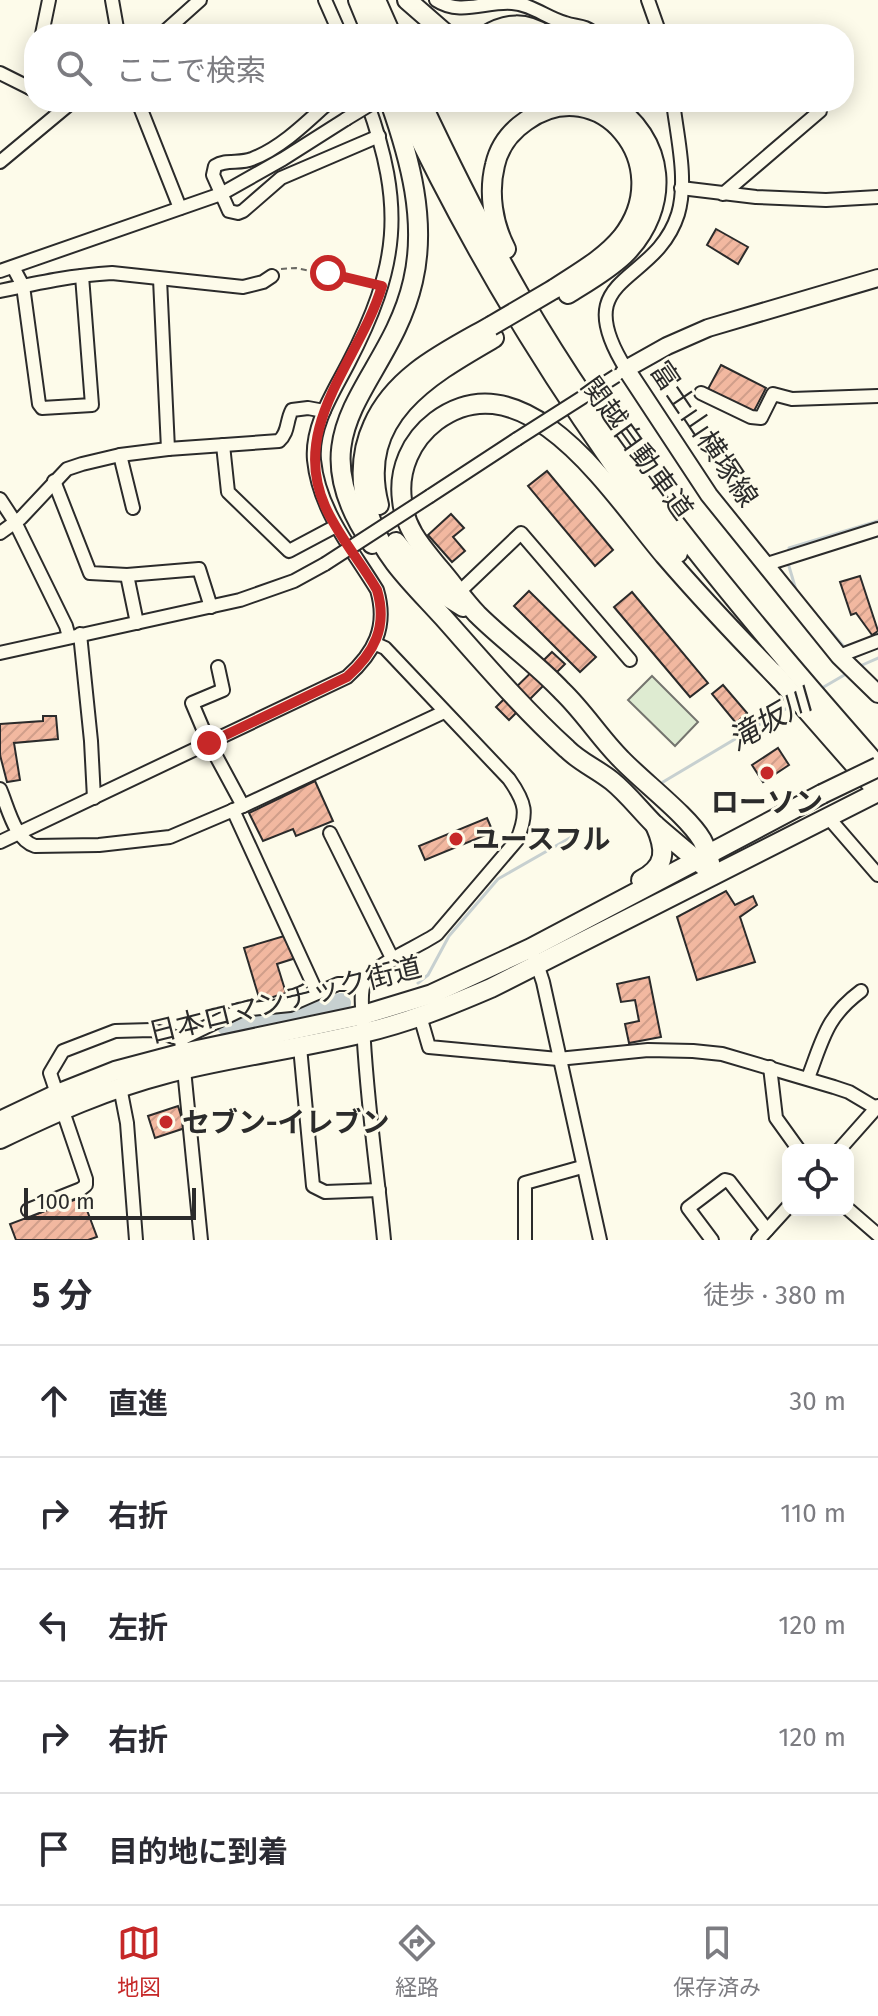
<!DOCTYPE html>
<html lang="ja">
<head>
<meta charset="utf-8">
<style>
	:root { --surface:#fff; --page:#f2f2f3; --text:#2b2b33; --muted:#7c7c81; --line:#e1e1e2; --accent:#c62828 }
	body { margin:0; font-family:"Fira Sans","Noto Sans JP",sans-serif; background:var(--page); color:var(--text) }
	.controls { position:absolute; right:24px; bottom:24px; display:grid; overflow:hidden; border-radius:16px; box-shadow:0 4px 20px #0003 }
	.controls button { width:72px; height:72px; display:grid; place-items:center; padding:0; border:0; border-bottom:2px solid var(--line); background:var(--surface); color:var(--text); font:40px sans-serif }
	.scale { position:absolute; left:24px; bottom:20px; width:172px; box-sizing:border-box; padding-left:8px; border:4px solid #2b2b2b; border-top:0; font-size:22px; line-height:28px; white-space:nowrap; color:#2b2b2b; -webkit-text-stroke:6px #fdfbea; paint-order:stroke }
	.stop { position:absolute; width:24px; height:24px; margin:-18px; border:6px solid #c62828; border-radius:50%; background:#fff }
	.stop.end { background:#c62828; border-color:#fff; box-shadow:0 2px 8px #0008 }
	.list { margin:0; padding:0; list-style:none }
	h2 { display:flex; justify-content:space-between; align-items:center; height:104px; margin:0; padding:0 32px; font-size:34px }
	h2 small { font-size:26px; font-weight:400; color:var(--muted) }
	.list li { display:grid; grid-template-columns:52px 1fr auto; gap:24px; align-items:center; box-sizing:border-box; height:112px; padding:0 32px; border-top:2px solid var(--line) }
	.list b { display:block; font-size:30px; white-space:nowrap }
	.list em { font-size:26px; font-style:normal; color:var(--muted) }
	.icon { flex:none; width:44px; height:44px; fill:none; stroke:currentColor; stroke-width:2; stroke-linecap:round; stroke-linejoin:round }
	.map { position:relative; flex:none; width:878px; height:1240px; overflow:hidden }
	.search { position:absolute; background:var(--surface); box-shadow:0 4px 20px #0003; left:24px; right:24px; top:24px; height:88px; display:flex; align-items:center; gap:20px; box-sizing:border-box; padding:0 28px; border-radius:32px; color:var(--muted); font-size:30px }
	.sheet { height:664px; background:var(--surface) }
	nav { display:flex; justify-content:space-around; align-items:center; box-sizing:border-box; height:112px; border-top:2px solid var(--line); background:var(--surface); font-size:22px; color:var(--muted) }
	nav a { display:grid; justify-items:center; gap:4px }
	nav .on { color:var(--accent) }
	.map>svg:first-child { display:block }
	.green { fill:#deebd1; stroke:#74746e; stroke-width:2 }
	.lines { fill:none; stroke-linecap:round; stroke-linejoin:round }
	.stream { stroke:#c7d0d0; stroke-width:3 }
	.river { stroke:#c7d0d0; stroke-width:20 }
	.building { fill:url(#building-hatch); stroke:#2b2b2b; stroke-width:2 }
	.minor-casing { stroke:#2b2b2b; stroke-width:16 }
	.major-casing { stroke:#2b2b2b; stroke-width:20 }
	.highway-casing { stroke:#2b2b2b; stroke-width:22 }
	.path { stroke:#6a6964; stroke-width:2; stroke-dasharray:6 4; stroke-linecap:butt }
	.minor { stroke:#fdfbea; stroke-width:12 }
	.major { stroke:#fdfbea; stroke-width:16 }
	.highway { stroke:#fdfbea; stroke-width:18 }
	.minor-bridge-casing { stroke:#2b2b2b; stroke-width:16; stroke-linecap:butt }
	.highway-bridge-casing { stroke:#2b2b2b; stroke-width:22; stroke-linecap:butt }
	.minor-bridge { stroke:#fdfbea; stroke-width:12 }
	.highway-bridge { stroke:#fdfbea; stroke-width:18 }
	.route { stroke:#c62828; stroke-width:10 }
	.poi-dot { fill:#c62828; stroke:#fdfbea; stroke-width:3 }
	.labels { text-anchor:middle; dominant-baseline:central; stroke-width:6; stroke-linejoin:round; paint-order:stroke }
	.street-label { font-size:28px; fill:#2b2b2b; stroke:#fdfbea }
	.poi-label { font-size:28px; font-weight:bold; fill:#2b2b2b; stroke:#fdfbea; text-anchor:start }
	.water-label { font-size:30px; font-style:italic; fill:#2b2b2b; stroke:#fdfbea }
</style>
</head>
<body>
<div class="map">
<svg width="878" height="1240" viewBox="0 0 878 1240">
	<defs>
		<pattern id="building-hatch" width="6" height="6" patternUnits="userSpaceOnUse" patternTransform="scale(2)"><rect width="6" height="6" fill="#f2b8a0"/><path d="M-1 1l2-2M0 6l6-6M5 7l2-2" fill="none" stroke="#d09e8a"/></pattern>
	</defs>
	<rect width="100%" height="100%" fill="#fdfbea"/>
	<polygon class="green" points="652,676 698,722 675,746 628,700"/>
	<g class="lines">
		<g class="stream">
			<polyline points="789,551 789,548 878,521"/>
			<polyline points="788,563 796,590"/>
			<polyline points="810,608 847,650"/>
			<polyline points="860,666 878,658"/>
			<polyline points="822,688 846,674"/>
			<polyline points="663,782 794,704"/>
			<polyline points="418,983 428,975 449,936 498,879 575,835"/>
		</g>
		<polyline class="river" points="227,1026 341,1003"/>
	</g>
	<g class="building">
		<polygon points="716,229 748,247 738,264 707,245"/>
		<polygon points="721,365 766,388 753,413 708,389"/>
		<polygon points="547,471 613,550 595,566 528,486"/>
		<polygon points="451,514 464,528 453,537 465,551 452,562 428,535"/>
		<polygon points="860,576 878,631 872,635 856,613 851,615 840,582"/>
		<polygon points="529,591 596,657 580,672 514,606"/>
		<polygon points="632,592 708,683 690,697 614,607"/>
		<polygon points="552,652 565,664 509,720 496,707"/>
		<polygon points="723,685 747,713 736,723 712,694"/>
		<polygon points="43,716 56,716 58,739 14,743 20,780 7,782 0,755 0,724 43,721"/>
		<polygon points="778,748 789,765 763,782 752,765"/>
		<polygon points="315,781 333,821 296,836 293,829 263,841 249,813"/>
		<polygon points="487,818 493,832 425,860 419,846"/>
		<polygon points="726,891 735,905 753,896 757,905 740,917 755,962 697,980 677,917"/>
		<polygon points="291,934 299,957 277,964 286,993 260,1001 244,948"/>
		<polygon points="649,977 661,1037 629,1043 625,1024 639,1021 635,1000 621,1002 617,984"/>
		<polygon points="178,1106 185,1128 155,1138 148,1116"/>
		<polygon points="82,1197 97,1237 88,1240 16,1240 10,1224"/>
	</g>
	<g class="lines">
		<g class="minor-casing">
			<g id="minor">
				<polyline points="112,0 118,34"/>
				<polyline points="325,0 340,34"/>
				<path d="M436,0C460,16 486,1 512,3C531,4 547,18 565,23C576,27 586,25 594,34"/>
				<polyline points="648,0 660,34"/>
				<polyline points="42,34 49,0"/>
				<polyline points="162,34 200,0"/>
				<path d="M482,34C506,19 526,18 550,34"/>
				<polyline points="0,73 34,90"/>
				<polyline points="30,88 34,68"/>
				<polyline points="138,102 180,208"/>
				<path d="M329,102C306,123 281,148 252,159C240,164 226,159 215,166L213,175L229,211L238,213L243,211L281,178L379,136"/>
				<polyline points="0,162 72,102"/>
				<polyline points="681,188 756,197 826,200 878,197"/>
				<polyline points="723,194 820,111"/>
				<polyline points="13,267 23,286 39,404 42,408 92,405 82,276"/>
				<polyline points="0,271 221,194 283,159 346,119"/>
				<polyline points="160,279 168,449"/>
				<path d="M0,291C37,283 74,275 112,273L243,287L263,282L272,276"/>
				<path d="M622,372L626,369C566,273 655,287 678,214C688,180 677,136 673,102"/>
				<polyline points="701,393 751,417 761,418 773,394 792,399 878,396"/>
				<polyline points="223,445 228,492 289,551 336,526"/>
				<polyline points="120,455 133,508"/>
				<polyline points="54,481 90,573 127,575 199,569 211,607"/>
				<polyline points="430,496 517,439"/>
				<polyline points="0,499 15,522 66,626 69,637"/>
				<path d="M0,533L21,518L67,469L82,464L120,455L168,449L279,441C289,432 286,421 292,410L308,408L324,411"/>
				<polyline points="764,565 878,529"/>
				<polyline points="127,575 137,623"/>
				<polyline points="455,596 521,533 630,660"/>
				<polyline points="80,634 91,741 94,798"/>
				<path d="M376,644L385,648L509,779C526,803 528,813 517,840L437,934C420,946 373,965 365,981C359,993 363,1011 363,1024C366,1096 377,1168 384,1240"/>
				<polyline points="0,653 240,600 294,581 325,564"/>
				<polyline points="839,656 878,641"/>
				<polyline points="218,667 223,690 192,703 209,743 243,806"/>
				<path d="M0,789C8,807 14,839 35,846L99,845L170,837L243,806L444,712"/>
				<polyline points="233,810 317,993"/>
				<polyline points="827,816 878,875"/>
				<polyline points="330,833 393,960"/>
				<path d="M0,842L347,677C374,653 388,627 377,590C352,549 319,510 314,460C311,426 333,393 348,364C399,266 405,207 367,102"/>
				<polyline points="535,958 543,982 600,1240"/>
				<polyline points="420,1016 429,1047 558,1059 648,1050 693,1051 722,1054 834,1087 849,1092 876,1108"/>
				<polyline points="181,1039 241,1010 290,1005 338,984 364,984"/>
				<polyline points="300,1047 313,1186 325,1192 379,1190"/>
				<polyline points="770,1067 776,1118 799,1150"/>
				<path d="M808,1078C823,1039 826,1017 861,991"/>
				<polyline points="120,1087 127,1123 136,1240"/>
				<polyline points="839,1150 878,1106"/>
				<polyline points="848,1209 878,1235"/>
				<polyline points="28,1210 81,1189 86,1185 86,1179 50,1073 63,1051 115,1031 152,1030 181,1039 201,1240"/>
				<polyline points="525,1240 525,1183 582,1167"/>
				<polyline points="712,1240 688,1208 725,1180 729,1181 767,1230"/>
				<polyline points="758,1240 788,1207"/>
			</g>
		</g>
		<g class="major-casing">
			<polyline id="major" points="878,278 708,328 667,346 626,369 709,495 839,656 878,694"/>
		</g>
		<g class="highway-casing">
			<g id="highway">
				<polyline points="358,0 372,34"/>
				<polyline points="376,0 391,34"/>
				<polyline points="407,0 446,34"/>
				<path d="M402,102C479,266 569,409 678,553"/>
				<path d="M421,102C452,168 485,234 521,297C620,467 748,619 878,766"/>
				<path d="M506,249C493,224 488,193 495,165C499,147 510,132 526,121C599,69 679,164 622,237C604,259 578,273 554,289"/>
				<path d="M568,294C587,282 607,271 624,255C672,207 667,138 608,102"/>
				<path d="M491,326C445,352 395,375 373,425C359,455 360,490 371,520C384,558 416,587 443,617C483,662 522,708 567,749C580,762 597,769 612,781C627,793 640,810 654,824C671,839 688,853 705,867"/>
				<path d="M379,505C356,416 430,375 494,338"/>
				<polyline points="396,542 436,590 463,607"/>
				<path d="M372,544C291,427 389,386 413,281C427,221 410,159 390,102"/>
				<polyline points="774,673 873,786"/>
				<path d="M713,875C710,863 708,851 702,840C688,816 643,782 621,759C600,738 584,712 562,691C536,663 504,641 477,614C463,599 452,583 439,568C421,546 405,529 402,500C398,470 411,440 436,421C527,354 616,499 665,556C702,599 741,640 780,680"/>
				<path d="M641,880C667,866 666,850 655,825"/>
				<polyline points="0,1121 57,1094 115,1071 183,1053 363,1015 432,994 531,948 822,794"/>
				<path d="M0,1139C54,1113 107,1089 165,1074C230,1057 298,1049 363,1033C407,1023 449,1006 491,988L878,792"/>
			</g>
		</g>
		<polyline class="path" points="281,269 296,268 369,283"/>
		<use href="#minor" class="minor"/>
		<use href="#major" class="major"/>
		<use href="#highway" class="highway"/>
		<g class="minor-bridge-casing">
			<g id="minor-bridge">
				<polyline points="346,119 374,102"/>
				<polyline points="517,439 616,376"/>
				<polyline points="325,564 430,496"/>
			</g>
		</g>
		<g class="highway-bridge-casing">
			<g id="highway-bridge">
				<polyline points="491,326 554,289"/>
				<polyline points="822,794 878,767"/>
			</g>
		</g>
		<use href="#minor-bridge" class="minor-bridge"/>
		<use href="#highway-bridge" class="highway-bridge"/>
	</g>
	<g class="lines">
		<path class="route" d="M209,743L347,677C374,653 388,627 377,590C361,562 338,536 325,506C289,425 360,360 382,286L328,273"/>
	</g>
	<g class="poi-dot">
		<circle cx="767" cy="773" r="8"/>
		<circle cx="456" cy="839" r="8"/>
		<circle cx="166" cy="1122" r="8"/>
	</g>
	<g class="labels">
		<g class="street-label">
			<text transform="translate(704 434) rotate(56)">富士山横塚線</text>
			<text transform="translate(637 448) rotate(54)">関越自動車道</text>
			<text transform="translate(285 1000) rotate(-14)">日本ロマンチック街道</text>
		</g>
		<g class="poi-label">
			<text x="767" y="802" text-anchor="middle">ローソン</text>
			<text x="472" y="839">ユースフル</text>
			<text x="182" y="1122">セブン-イレブン</text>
		</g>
		<g class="water-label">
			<text transform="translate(770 720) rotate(-30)">滝坂川</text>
		</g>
	</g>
</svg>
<div class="controls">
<button><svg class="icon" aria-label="locate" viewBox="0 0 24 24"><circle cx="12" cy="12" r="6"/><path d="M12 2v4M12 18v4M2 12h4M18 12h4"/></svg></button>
</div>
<div class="scale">100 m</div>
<div class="stop" style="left:328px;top:273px"></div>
<div class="stop end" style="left:209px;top:743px"></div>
<div class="search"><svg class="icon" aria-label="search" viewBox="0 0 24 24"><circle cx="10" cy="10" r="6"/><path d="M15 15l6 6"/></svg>ここで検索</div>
</div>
<section class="sheet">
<h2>5 分<small>徒歩 · 380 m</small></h2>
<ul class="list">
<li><svg class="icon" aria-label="ahead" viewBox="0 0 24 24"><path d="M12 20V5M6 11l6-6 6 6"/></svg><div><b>直進</b></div><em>30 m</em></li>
<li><svg class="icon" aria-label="right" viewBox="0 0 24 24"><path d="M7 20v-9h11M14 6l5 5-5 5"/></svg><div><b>右折</b></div><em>110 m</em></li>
<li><svg class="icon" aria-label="left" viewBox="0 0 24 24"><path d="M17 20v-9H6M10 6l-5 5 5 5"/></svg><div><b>左折</b></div><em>120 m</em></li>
<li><svg class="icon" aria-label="right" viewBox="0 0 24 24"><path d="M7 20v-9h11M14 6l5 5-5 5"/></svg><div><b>右折</b></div><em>120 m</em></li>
<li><svg class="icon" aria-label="arrive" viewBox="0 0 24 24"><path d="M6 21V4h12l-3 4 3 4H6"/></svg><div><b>目的地に到着</b></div></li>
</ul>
</section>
<nav>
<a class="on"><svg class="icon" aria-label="map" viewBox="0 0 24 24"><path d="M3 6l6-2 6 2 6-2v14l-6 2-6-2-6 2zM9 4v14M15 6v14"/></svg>地図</a>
<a><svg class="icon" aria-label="directions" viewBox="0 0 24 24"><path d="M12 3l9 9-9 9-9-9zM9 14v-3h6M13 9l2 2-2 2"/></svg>経路</a>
<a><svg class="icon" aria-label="saved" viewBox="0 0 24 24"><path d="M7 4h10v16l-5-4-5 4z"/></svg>保存済み</a>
</nav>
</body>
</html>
